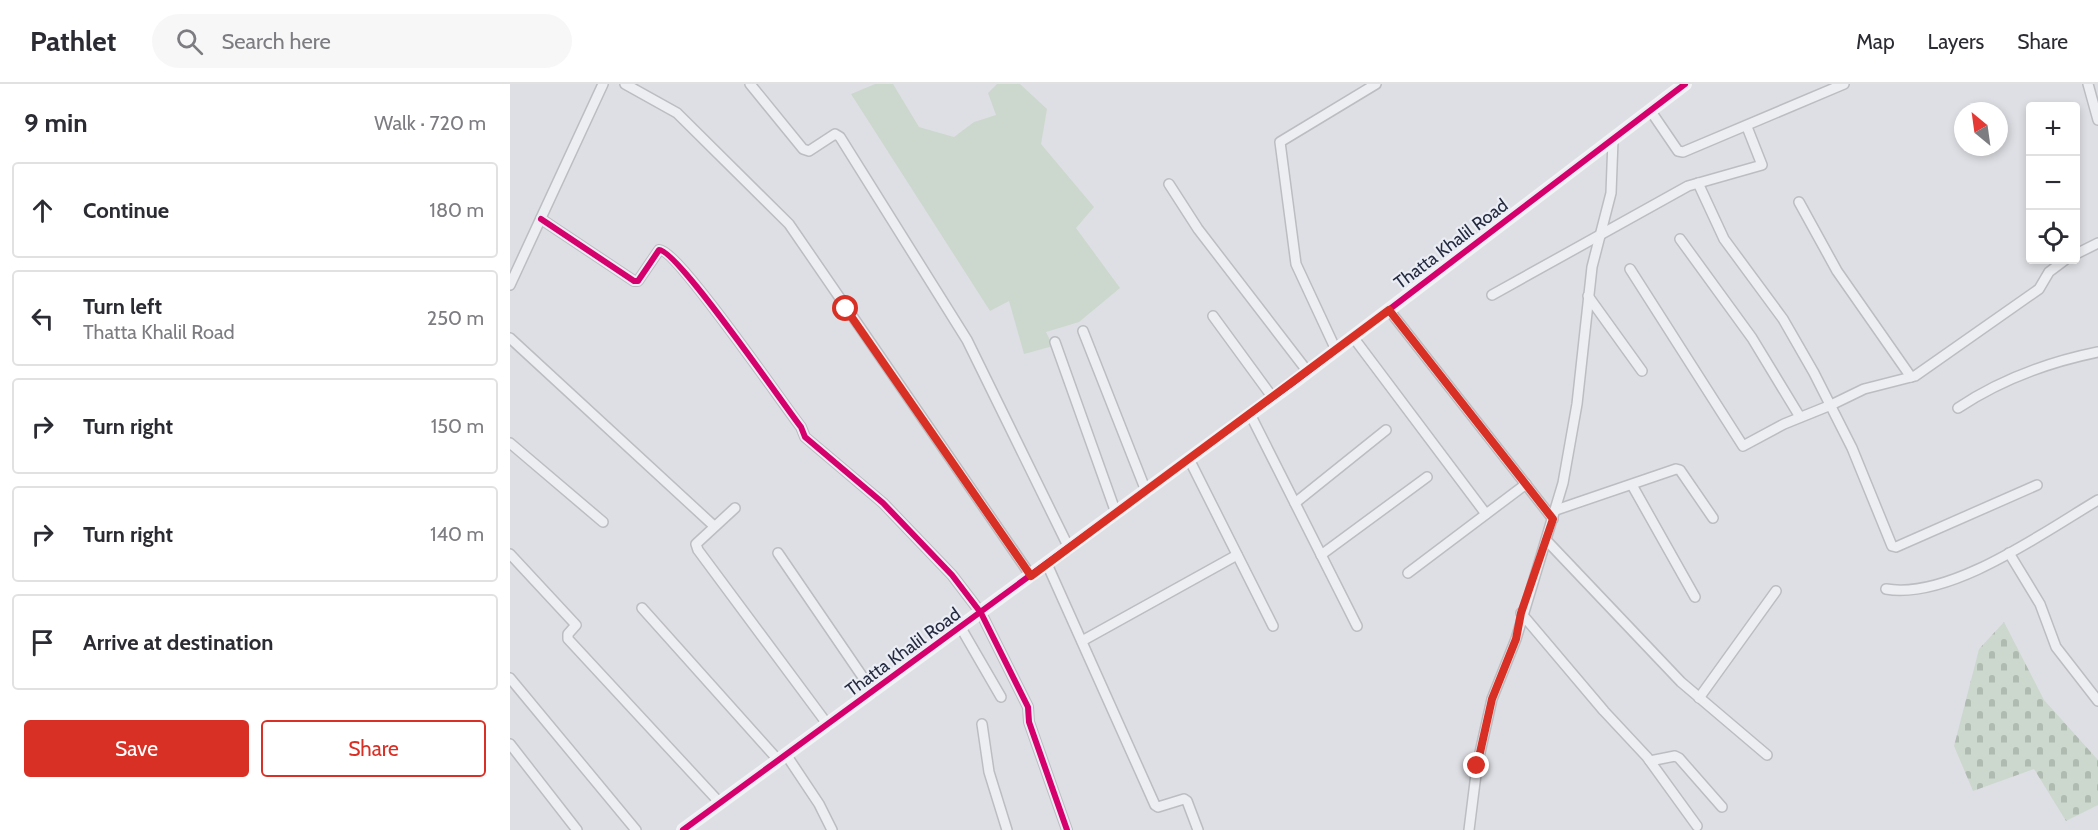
<!DOCTYPE html>
<html lang="en">
<head>
<meta charset="utf-8">
<style>
	:root { --surface:#fff; --page:#f7f7f7; --text:#2b2b33; --muted:#7c7c81; --line:#e1e1e2; --accent:#d93025 }
	body { margin:0; font-family:Cabin,sans-serif; background:var(--page); color:var(--text) }
	.controls { position:absolute; right:18px; top:18px; display:grid; overflow:hidden; border-radius:6px; box-shadow:0 3px 9px #0003 }
	.controls button { width:54px; height:54px; display:grid; place-items:center; padding:0; border:0; border-bottom:2px solid var(--line); background:var(--surface); color:var(--text); font:30px sans-serif }
	.compass { position:absolute; left:1444px; top:18px; width:54px; height:54px; border-radius:50%; background:var(--surface); box-shadow:0 3px 9px #0003; rotate:331deg }
	.stop { position:absolute; width:18px; height:18px; margin:-14px; border:4px solid #d93025; border-radius:50%; background:#fff }
	.stop.end { background:#d93025; border-color:#fff; box-shadow:0 2px 6px #0008 }
	.list { margin:0; padding:0; list-style:none }
	h2 { display:flex; justify-content:space-between; align-items:center; height:78px; margin:0; padding:0 24px; font-size:26px }
	h2 small { font-size:20px; font-weight:400; color:var(--muted) }
	.list li { display:grid; grid-template-columns:39px 1fr auto; gap:18px; align-items:center; box-sizing:border-box; height:96px; margin:0 12px 12px; padding:0 12px; border:2px solid var(--line); border-radius:6px }
	.list b { display:block; font-size:22px; white-space:nowrap }
	.list p { margin:0; font-size:20px; white-space:nowrap; color:var(--muted) }
	.list em { font-size:20px; font-style:normal; color:var(--muted) }
	.actions { display:flex; gap:12px; padding:18px 24px }
	.actions a { flex:1; padding:14px 0; border:2px solid var(--accent); border-radius:6px; text-align:center; font-size:21px; color:var(--accent) }
	.actions .main { background:var(--accent); color:#fff }
	.icon { flex:none; width:33px; height:33px; fill:none; stroke:currentColor; stroke-width:2; stroke-linecap:round; stroke-linejoin:round }
	.map { position:relative; flex:none; width:1588px; height:746px; overflow:hidden }
	header { display:flex; align-items:center; gap:36px; box-sizing:border-box; height:84px; padding:0 30px; background:var(--surface); border-bottom:2px solid var(--line) }
	header strong { font-size:28px }
	nav { display:flex; gap:33px; margin-inline-start:auto; font-size:21px }
	.search { width:420px; height:54px; background:var(--page); display:flex; align-items:center; gap:15px; box-sizing:border-box; padding:0 21px; border-radius:33px; color:var(--muted); font-size:22px }
	main { display:flex }
	aside { flex:1; background:var(--surface) }
	.map>svg:first-child { display:block }
	.green { fill:#ccd8cd }
	.cemetery { fill:url(#cemetery-stones) }
	.lines { fill:none; stroke-linecap:round; stroke-linejoin:round }
	.street-casing { stroke:#bcbdc2; stroke-width:12 }
	.street { stroke:#edeef1; stroke-width:9 }
	.secondary { stroke:#f2f3f5; stroke-width:14 }
	.cycleway-casing { stroke:#ebedf5; stroke-width:10 }
	.cycleway { stroke:#d6006c; stroke-width:6 }
	.route { stroke:#d93025; stroke-width:8 }
	.labels { text-anchor:middle; dominant-baseline:central; stroke-width:4.5; stroke-linejoin:round; paint-order:stroke }
	.street-label { font-size:18px; fill:#242a3f; stroke:#ebedf5 }
</style>
</head>
<body>
<header>
<strong>Pathlet</strong>
<div class="search"><svg class="icon" aria-label="search" viewBox="0 0 24 24"><circle cx="10" cy="10" r="6"/><path d="M15 15l6 6"/></svg>Search here</div>
<nav><a>Map</a><a>Layers</a><a>Share</a></nav>
</header>
<main>
<aside>
<h2>9 min<small>Walk · 720 m</small></h2>
<ul class="list">
<li><svg class="icon" aria-label="ahead" viewBox="0 0 24 24"><path d="M12 20V5M6 11l6-6 6 6"/></svg><div><b>Continue</b></div><em>180 m</em></li>
<li><svg class="icon" aria-label="left" viewBox="0 0 24 24"><path d="M17 20v-9H6M10 6l-5 5 5 5"/></svg><div><b>Turn left</b><p>Thatta Khalil Road</p></div><em>250 m</em></li>
<li><svg class="icon" aria-label="right" viewBox="0 0 24 24"><path d="M7 20v-9h11M14 6l5 5-5 5"/></svg><div><b>Turn right</b></div><em>150 m</em></li>
<li><svg class="icon" aria-label="right" viewBox="0 0 24 24"><path d="M7 20v-9h11M14 6l5 5-5 5"/></svg><div><b>Turn right</b></div><em>140 m</em></li>
<li><svg class="icon" aria-label="arrive" viewBox="0 0 24 24"><path d="M6 21V4h12l-3 4 3 4H6"/></svg><div><b>Arrive at destination</b></div></li>
</ul>
<div class="actions"><a class="main">Save</a><a>Share</a></div>
</aside>
<div class="map">
<svg width="1588" height="746" viewBox="0 0 1588 746">
	<defs>
		<pattern id="cemetery-stones" width="16" height="16" patternUnits="userSpaceOnUse" patternTransform="scale(1.5)"><rect width="16" height="16" fill="#ccd8cd"/><path d="M2 7V4a2 2 0 0 1 4 0v3zM10 15v-3a2 2 0 0 1 4 0v3z" fill="#afbab1"/></pattern>
	</defs>
	<rect width="100%" height="100%" fill="#dedfe4"/>
	<polygon class="green" points="365,0 383,0 409,43 444,53 464,38 486,31 478,9 487,0 510,0 537,25 531,60 584,123 566,144 610,204 569,238 536,248 543,262 514,270 499,217 480,227 341,10"/>
	<polygon class="cemetery" points="1494,538 1534,616 1588,676 1588,721 1556,737 1524,685 1463,707 1444,662 1469,565"/>
	<g class="lines">
		<g class="street-casing">
			<g id="street">
				<polyline points="115,0 167,29 279,140 521,492"/>
				<polyline points="240,0 293,65 299,67 325,50 330,53 457,256 559,464"/>
				<polyline points="1578,0 1588,36"/>
				<polyline points="1140,26 1168,67 1173,68 1334,0"/>
				<polyline points="1188,99 1214,155 1273,235 1304,289 1342,364 1382,462 1386,463 1527,401"/>
				<polyline points="659,100 688,145 798,288"/>
				<polyline points="1289,118 1327,187 1401,293"/>
				<path d="M31,135L124,197H128L149,166C166,164 273,320 291,343L295,353L373,419L442,491L471,529L518,623L519,638L557,746"/>
				<polyline points="1170,155 1242,254 1290,333"/>
				<polyline points="1566,170 1588,159"/>
				<polyline points="1120,185 1233,362 1274,340 1321,321 1354,305 1405,292 1529,205 1539,188 1555,176"/>
				<polyline points="0,201 93,0"/>
				<polyline points="982,211 1178,102 1252,81 1237,43"/>
				<polyline points="1078,212 1132,287"/>
				<polyline points="879,226 1043,435"/>
				<polyline points="703,232 763,314"/>
				<polyline points="573,247 636,407"/>
				<polyline points="843,253 976,430"/>
				<polyline points="0,254 204,442"/>
				<polyline points="545,258 606,429"/>
				<polyline points="826,266 786,180 770,58 866,0"/>
				<path d="M1448,324C1490,296 1539,278 1588,268"/>
				<polyline points="740,330 847,542"/>
				<polyline points="0,359 93,438"/>
				<polyline points="679,375 763,542"/>
				<polyline points="1122,401 1185,513"/>
				<polyline points="785,419 876,346"/>
				<polyline points="225,424 186,460 188,466 318,641"/>
				<polyline points="1046,426 1166,385 1170,386 1203,434"/>
				<polyline points="1037,457 1171,598 1257,671"/>
				<polyline points="268,469 363,608"/>
				<polyline points="1499,469 1530,520 1546,563 1588,617"/>
				<polyline points="0,470 66,541 58,550 58,555 210,719"/>
				<polyline points="811,471 917,393"/>
				<polyline points="537,480 645,721 648,723 674,715 677,717 688,746"/>
				<polyline points="898,489 1016,400"/>
				<path d="M1376,505C1440,516 1534,448 1588,416"/>
				<polyline points="132,524 269,677"/>
				<polyline points="1011,529 1094,627 1137,673 1187,742"/>
				<polyline points="451,544 491,613"/>
				<polyline points="572,557 727,471"/>
				<polyline points="0,594 126,746"/>
				<polyline points="1189,614 1266,507"/>
				<polyline points="472,640 479,688 497,746"/>
				<polyline points="0,660 67,746"/>
				<polyline points="277,672 309,720 322,746"/>
				<polyline points="1140,677 1165,672 1169,674 1212,723"/>
				<polyline points="959,746 967,682 982,615 1006,555 1053,399 1067,320 1082,183 1101,109 1103,56"/>
			</g>
		</g>
		<use href="#street" class="street"/>
		<polyline class="secondary" points="173,746 784,298 1175,0"/>
		<g class="cycleway-casing">
			<g id="cycleway">
				<path d="M31,135L124,197H128L149,166C166,164 273,320 291,343L295,353L373,419L442,491L471,529L518,623L519,638L557,746"/>
				<polyline points="173,746 784,298 1175,0"/>
			</g>
		</g>
		<use href="#cycleway" class="cycleway"/>
	</g>
	<g class="lines">
		<polyline class="route" points="336,225 521,492 879,226 1043,435 1011,529 1006,555 982,615 967,682"/>
	</g>
	<g class="labels">
		<g class="street-label">
			<text transform="translate(941 160) rotate(-37)">Thatta Khalil Road</text>
			<text transform="translate(393 568) rotate(-36)">Thatta Khalil Road</text>
		</g>
	</g>
</svg>
<div class="controls">
<button>+</button>
<button>−</button>
<button><svg class="icon" aria-label="locate" viewBox="0 0 24 24"><circle cx="12" cy="12" r="6"/><path d="M12 2v4M12 18v4M2 12h4M18 12h4"/></svg></button>
</div>
<svg class="compass" viewBox="-18 -18 36 36"><path d="M0-13l5 13h-10z" fill="#e53935"/><path d="M0 13l5-13h-10z" fill="#7c7c81"/></svg>
<div class="stop" style="left:336px;top:225px"></div>
<div class="stop end" style="left:967px;top:682px"></div>
</div>
</main>
</body>
</html>
